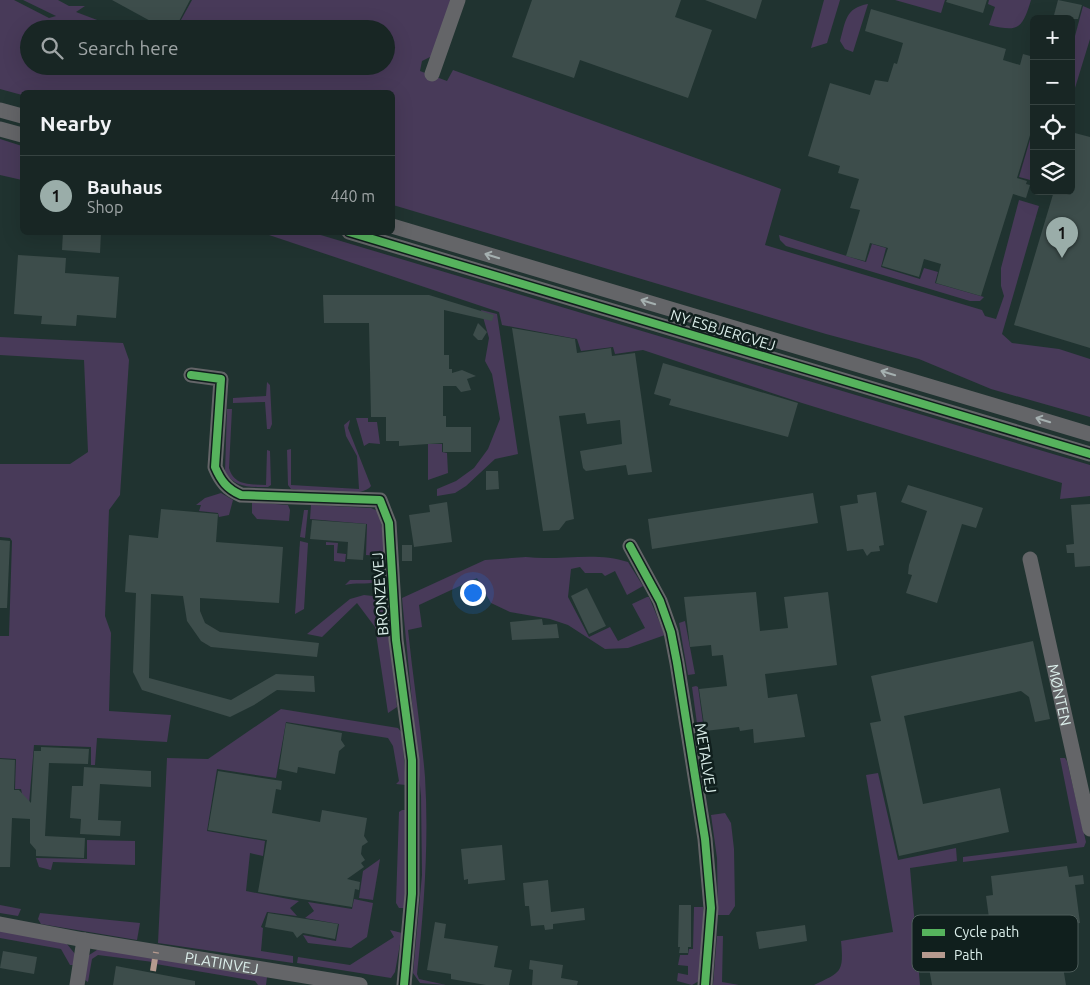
<!DOCTYPE html>
<html lang="en">
<head>
<meta charset="utf-8">
<style>
	:root { --surface:#182624; --page:#212e2c; --text:#f1f3f6; --muted:#9fa5a6; --line:#364341; --accent:#9aada9 }
	body { margin:0; font-family:Ubuntu,sans-serif; background:var(--page); color:var(--text) }
	.controls { position:absolute; right:15px; top:15px; display:grid; overflow:hidden; border-radius:8px; box-shadow:0 5px 20px #0002 }
	.controls button { width:45px; height:45px; display:grid; place-items:center; padding:0; border:0; border-bottom:1px solid var(--line); background:var(--surface); color:var(--text); font:25px sans-serif }
	.you { position:absolute; left:472px; top:592px; width:18px; height:18px; margin:-12px; border:4px solid #fff; border-radius:50%; background:#1a73e8; box-shadow:0 0 0 8px #1a73e833 }
	.badge { display:grid; place-items:center; width:32px; height:32px; border-radius:50%; background:var(--accent); color:#111; font-size:16px; font-weight:700 }
	.pin { position:absolute; translate:-50% -41px; filter:drop-shadow(0 1px 2px #0008) }
	.pin::after { content:''; position:absolute; top:26px; width:18px; height:15px; background:inherit; clip-path:polygon(0 0,100% 0,50% 100%) }
	.list { margin:0; padding:0; list-style:none }
	h2 { display:flex; justify-content:space-between; align-items:center; height:65px; margin:0; padding:0 20px; font-size:21px }
	h2 small { font-size:16px; font-weight:400; color:var(--muted) }
	.list li { display:grid; grid-template-columns:32px 1fr auto; gap:15px; align-items:center; box-sizing:border-box; height:80px; padding:0 20px; border-top:1px solid var(--line) }
	.list b { display:block; font-size:19px; white-space:nowrap }
	.list p { margin:0; font-size:16px; white-space:nowrap; color:var(--muted) }
	.list em { font-size:16px; font-style:normal; color:var(--muted) }
	.icon { flex:none; width:28px; height:28px; fill:none; stroke:currentColor; stroke-width:2; stroke-linecap:round; stroke-linejoin:round }
	.map { position:relative; flex:none; width:1090px; height:985px; overflow:hidden }
	.search { position:absolute; background:var(--surface); box-shadow:0 5px 20px #0002; left:20px; top:20px; width:375px; height:55px; display:flex; align-items:center; gap:12px; box-sizing:border-box; padding:0 18px; border-radius:28px; color:var(--muted); font-size:19px }
	.panel { position:absolute; background:var(--surface); box-shadow:0 5px 20px #0002; left:20px; top:90px; width:375px; height:145px; border-radius:8px }
	.map>svg:first-child { display:block }
	.green { fill:#483a59 }
	.building { fill:#3d4d4b }
	.lines { fill:none; stroke-linecap:round; stroke-linejoin:round }
	.minor { stroke:#646568; stroke-width:15 }
	.quiet { stroke:#b69a8f; stroke-width:6; stroke-dasharray:12 6; stroke-linecap:butt }
	.cycleway-casing { stroke:#101f1d; stroke-width:11 }
	.cycleway { stroke:#56b35d; stroke-width:8 }
	.oneway { stroke:#a5b0b0 }
	.labels { text-anchor:middle; dominant-baseline:central; stroke-width:5; stroke-linejoin:round; paint-order:stroke }
	.street-label { font-size:15px; fill:#dbeeea; stroke:#101f1d }
	.key { fill:#101f1d; stroke:#4d5d5a; stroke-width:1 }
	.key-label { font-size:14px; fill:#dbeeea }
</style>
</head>
<body>
<div class="map">
<svg width="1090" height="985" viewBox="0 0 1090 985">
	<rect width="100%" height="100%" fill="#203330"/>
	<g class="green">
		<polygon points="0,0 14,0 49,18 56,16 23,0 58,0 69,6 85,6 76,12 121,29 29,29 29,66 386,66 386,29 176,29 192,0 453,0 434,55 422,61 420,71 447,81 453,70 781,189 765,245 982,310 985,316 996,319 1004,296 1001,286 1001,268 1019,200 1039,206 1002,334 1012,343 1059,349 1090,359 1090,417 991,389 919,359 826,334 393,205 392,92 22,92 22,95 0,89"/>
		<polygon points="824,0 840,0 827,43 811,48"/>
		<polygon points="895,0 945,0 941,13"/>
		<path d="M989,0H1031C1022,30 1018,32 989,25L995,7L988,4Z"/>
		<path d="M868,4L853,52L845,49L840,41C846,21 845,8 868,4Z"/>
		<polygon points="1083,6 1090,9 1090,39 1071,101 1071,35 1075,36"/>
		<polygon points="1034,126 1034,181 1019,177"/>
		<polygon points="0,139 22,146 22,180 0,175"/>
		<polygon points="263,233 314,233 1090,465 1090,496 1060,499 1062,483 802,403 643,350 615,354 613,347 581,351 577,339 502,325 499,312"/>
		<polygon points="779,235 866,262 872,244 886,248 881,267 920,279 924,268 938,272 935,283 984,297 980,301 970,301 786,246 780,240"/>
		<polygon points="481,310 497,314 518,454 495,459 466,486 455,493 437,496 437,489 456,481 474,468 488,449 500,419 492,374 485,361 489,338"/>
		<polygon points="0,337 123,343 129,360 120,495 109,510 105,616 111,633 109,711 171,715 167,742 97,738 95,765 91,765 91,747 34,745 29,804 24,803 21,789 15,789 16,759 0,758 0,636 9,636 12,541 10,538 0,537 0,464 70,464 88,452 84,360 0,355"/>
		<polygon points="267,382 270,385 272,424 270,429 267,429 265,402 233,403 233,398 266,396"/>
		<path d="M227,409H232L229,468C234,486 250,484 266,485L267,450L270,451L271,485L268,487C250,487 235,488 225,472Z"/>
		<polygon points="356,418 368,418 368,422 377,422 380,444 369,443 364,446"/>
		<path d="M350,420L348,428L371,486C361,500 308,490 291,489L288,485L287,450L291,449V485L359,489L357,456L346,436L344,425Z"/>
		<polygon points="428,444 442,444 442,452 447,453 448,473 428,480"/>
		<polygon points="221,493 233,500 229,515 219,517 218,513 199,511 201,505 196,505 205,498"/>
		<polygon points="252,502 288,505 290,510 289,521 257,519 252,513"/>
		<path d="M311,505L371,508L378,511C382,524 393,576 376,582C367,585 355,582 345,585L350,580H373L381,576L380,556L366,555L367,524L310,519Z"/>
		<polygon points="304,510 308,510 305,538 300,537"/>
		<polygon points="300,541 308,543 304,609 295,614"/>
		<polygon points="326,542 338,543 337,553 346,554 345,562 334,561 334,545 326,545"/>
		<path d="M526,557C559,561 596,551 628,562L643,586L627,595L615,571L605,576L602,573H585L580,567L571,569L568,597L589,637L610,627L618,641L645,628L632,604L647,597H649L665,635L628,648L605,649L568,625L550,619L510,612L491,603L477,578L419,605L422,627L408,630C413,679 421,728 425,777C429,843 424,909 417,974L419,979L446,985L420,983L413,973L422,875L421,796L402,598L485,560Z"/>
		<polygon points="364,595 381,597 387,610 397,707 388,713 375,627 357,603 322,637 307,634 350,599"/>
		<polygon points="685,621 695,674 688,675 679,623"/>
		<polygon points="696,686 698,687 704,730 698,731 692,687"/>
		<polygon points="281,709 398,728 402,733 406,785 396,784 399,781 393,746 388,738 286,722 276,778 217,769 207,831 265,841 263,856 250,853 246,891 299,901 290,908 297,916 267,912 261,927 263,928 261,951 293,956 293,963 158,943 167,758 208,759"/>
		<polygon points="1060,758 1065,758 1067,761 1086,842 1084,847 963,862 963,857 1077,843"/>
		<path d="M878,773L898,860L956,848L957,861L910,868L920,985H814C841,972 844,973 841,941L893,932L866,775Z"/>
		<polygon points="402,810 406,810 405,908 399,908 396,903 399,812"/>
		<polygon points="725,813 731,823 734,849 735,906 729,915 718,915 717,858 711,815"/>
		<polygon points="87,840 135,841 135,865 53,862 51,870 39,867 36,858 87,859"/>
		<polygon points="380,859 373,900 359,898 363,871"/>
		<polygon points="354,899 373,903 367,937 351,948 308,943 303,935 336,941 339,924 305,918 314,911 308,902 352,909"/>
		<polygon points="0,905 21,909 18,916 0,913"/>
		<polygon points="694,907 703,907 705,922 699,981 692,985 677,981 678,973 688,975 688,966 678,965 680,955 688,955 689,949 693,949"/>
		<polygon points="40,913 140,923 137,940 41,924 38,919"/>
		<polygon points="0,930 67,944 75,954 75,965 70,965 61,949 0,938"/>
		<polygon points="390,930 402,933 395,972 391,978 297,963 298,957 350,965 394,937"/>
		<polygon points="717,936 723,936 722,982 739,985 713,985"/>
		<polygon points="100,948 153,957 153,962 98,955 92,959 88,982 85,980 86,957"/>
		<polygon points="156,958 267,977 266,985 258,985 255,981 156,964"/>
	</g>
	<g class="building">
		<polygon points="112,0 190,0 175,29 165,29"/>
		<polygon points="532,0 681,0 675,17 712,30 688,98 580,60 574,78 512,57"/>
		<polygon points="705,0 762,0 756,19"/>
		<polygon points="947,0 987,0 983,13 946,2"/>
		<polygon points="1058,0 1082,5 1078,19 1053,19"/>
		<polygon points="871,9 1006,49 1003,60 1020,65 1023,54 1034,57 1034,122 1017,178 1027,181 1026,184 1030,185 1026,198 1013,194 981,296 936,283 941,264 924,259 919,277 882,266 888,248 870,243 865,261 846,256 860,210 850,208 859,179 838,173 840,166 808,156 830,83 870,95 875,80 888,82 894,63 897,64 903,43 865,31"/>
		<polygon points="1071,132 1090,137 1090,348 1014,325 1054,191 1071,191"/>
		<polygon points="63,232 101,232 100,253 62,250"/>
		<polygon points="18,255 66,258 65,273 119,277 116,318 77,315 76,326 41,324 42,316 14,314"/>
		<polygon points="323,295 429,295 494,315 492,321 444,310 444,355 449,355 449,369 452,369 452,373 462,370 476,376 467,379 471,390 461,392 456,386 443,386 443,416 446,416 446,427 471,427 471,452 443,452 443,443 399,446 399,441 386,441 386,417 371,417 369,323 324,323"/>
		<polygon points="478,323 487,332 482,340 478,340 473,335"/>
		<polygon points="512,328 575,339 577,353 611,348 612,356 635,353 652,472 628,475 626,465 586,471 583,468 580,451 622,444 620,420 587,424 585,413 559,416 574,519 566,521 559,530 543,531"/>
		<polygon points="663,363 798,403 788,437 669,405 671,399 654,394"/>
		<polygon points="486,471 498,471 499,489 486,490"/>
		<polygon points="908,485 983,508 976,528 962,524 937,603 906,593 912,575 908,574 909,565 927,511 901,502"/>
		<polygon points="876,492 884,545 879,546 880,551 871,552 867,556 863,549 847,551 840,506 858,503 857,495"/>
		<polygon points="813,493 818,523 652,549 648,519"/>
		<polygon points="447,502 452,542 414,547 409,515 430,512 429,505"/>
		<polygon points="1090,504 1090,566 1075,567 1074,553 1067,553 1066,545 1074,544 1071,505"/>
		<polygon points="161,509 218,514 216,542 283,547 279,603 200,598 200,611 205,623 220,632 319,643 317,657 211,647 201,641 187,621 183,596 151,594 149,678 231,700 276,674 314,676 315,692 277,690 254,705 230,717 142,690 133,672 136,593 125,592 129,535 158,538"/>
		<polygon points="312,520 366,524 363,560 347,559 348,542 310,539"/>
		<polygon points="0,540 10,541 7,608 0,608"/>
		<rect x="402" y="545" width="10" height="16"/>
		<polygon points="587,588 606,626 589,634 571,596"/>
		<polygon points="756,592 760,631 788,628 784,597 828,592 837,665 765,674 768,698 797,694 805,737 754,743 753,729 740,731 739,727 705,731 699,689 727,686 723,655 712,656 711,645 690,647 684,597"/>
		<polygon points="542,619 543,625 557,624 559,638 512,640 510,622"/>
		<polygon points="1033,641 1050,719 1035,722 1029,697 1021,691 904,716 923,804 1000,788 1009,832 899,856 870,723 881,721 871,676"/>
		<polygon points="286,723 342,733 341,740 345,746 339,751 335,774 298,767 297,773 279,769"/>
		<polygon points="41,747 89,749 88,764 49,763 45,836 85,838 84,858 36,856 36,850 30,843 30,819 12,818 10,867 0,867 0,759 15,760 14,790 19,790 31,803 34,751 41,751"/>
		<polygon points="84,767 151,771 151,787 100,784 98,820 121,821 120,836 80,834 81,819 70,818 72,786 83,786"/>
		<polygon points="218,771 282,781 281,790 276,789 272,813 320,822 322,810 367,818 364,836 368,842 362,846 361,854 365,860 361,863 364,867 347,879 360,882 359,890 355,889 352,907 258,892 267,840 208,830"/>
		<polygon points="502,845 505,880 468,884 468,879 464,880 461,849"/>
		<polygon points="1067,866 1069,877 1083,875 1084,884 1075,885 1080,923 998,933 996,918 989,918 986,896 993,895 991,876"/>
		<polygon points="548,880 551,912 584,908 585,920 553,924 553,929 545,930 544,925 531,926 529,906 525,906 523,883"/>
		<polygon points="679,905 691,905 691,947 688,947 688,953 679,953 680,947 678,947"/>
		<polygon points="268,913 338,924 335,939 303,933 297,938 293,932 265,927"/>
		<polygon points="435,922 446,924 444,938 498,946 494,967 512,970 509,985 486,985 451,979 451,974 427,970"/>
		<polygon points="805,925 807,941 759,949 756,932"/>
		<polygon points="3,951 37,957 34,974 0,968"/>
		<polygon points="1028,955 1030,972 1063,967 1066,985 932,985 929,968"/>
		<polygon points="530,960 563,965 561,978 578,981 577,985 532,985 533,970 529,969"/>
		<polygon points="116,966 195,981 195,985 113,985"/>
	</g>
	<g class="lines">
		<g class="minor">
			<polyline points="432,74 458,0"/>
			<polyline points="0,110 22,116"/>
			<polyline points="0,129 22,135"/>
			<polyline points="392,226 1090,434"/>
			<polyline points="349,232 1090,454"/>
			<path d="M191,375L221,379L215,467C221,481 227,489 241,495L380,500L389,523L396,640L412,760V894L404,985"/>
			<polyline points="630,546 660,601 671,632 677,663 705,839 711,908 705,985"/>
			<path id="s1" d="M1030,559L1090,829"/>
			<path id="s2" d="M0,924L84,940L360,985"/>
			<polyline points="77,985 84,940"/>
		</g>
		<polyline class="quiet" points="153,971 156,952"/>
		<g class="cycleway-casing">
			<g id="cycleway">
				<polyline points="349,232 1090,454"/>
				<path d="M191,375L221,379L215,467C221,481 227,489 241,495L380,500L389,523L396,640L412,760V894L404,985"/>
				<polyline points="630,546 660,601 671,632 677,663 705,839 711,908 705,985"/>
			</g>
		</g>
		<use href="#cycleway" class="cycleway"/>
	</g>
	<defs><path id="oneway-shaft" d="M-6 0H5M1.5-3L5.5 0L1.5 3" fill="none" stroke-width="1.6" stroke-linecap="round" stroke-linejoin="round" transform="scale(1.25)"/></defs>
	<g class="oneway">
		<use href="#oneway-shaft" transform="translate(492 256) rotate(-163)"/>
		<use href="#oneway-shaft" transform="translate(648 302) rotate(-163)"/>
		<use href="#oneway-shaft" transform="translate(888 373) rotate(-163)"/>
		<use href="#oneway-shaft" transform="translate(1043 420) rotate(-163)"/>
	</g>
	<g class="labels">
		<g class="street-label">
			<text transform="translate(723 330) rotate(17)">NY ESBJERGVEJ</text>
			<text transform="translate(380 594) rotate(-94)">BRONZEVEJ</text>
			<text stroke="none"><textPath href="#s1" startOffset="139">MØNTEN</textPath></text>
			<text transform="translate(706 758) rotate(81)">METALVEJ</text>
			<text stroke="none"><textPath href="#s2" startOffset="225">PLATINVEJ</textPath></text>
		</g>
	</g>
	<rect x="912" y="915" width="166" height="57" rx="8" class="key"/>
	<rect x="922" y="929" width="23" height="7" fill="#56b35d"/>
	<rect x="922" y="952" width="23" height="6" fill="#b69a8f"/>
	<g class="key-label">
		<text x="954" y="937">Cycle path</text>
		<text x="954" y="960">Path</text>
	</g>
</svg>
<div class="controls">
<button>+</button>
<button>−</button>
<button><svg class="icon" aria-label="locate" viewBox="0 0 24 24"><circle cx="12" cy="12" r="6"/><path d="M12 2v4M12 18v4M2 12h4M18 12h4"/></svg></button>
<button><svg class="icon" aria-label="layers" viewBox="0 0 24 24"><path d="M12 4l9 5-9 5-9-5zM3 14l9 5 9-5"/></svg></button>
</div>
<div class="you"></div>
<div class="pin badge" style="left:1062px;top:258px">1</div>
<div class="search"><svg class="icon" aria-label="search" viewBox="0 0 24 24"><circle cx="10" cy="10" r="6"/><path d="M15 15l6 6"/></svg>Search here</div>
<section class="panel">
<h2>Nearby<small></small></h2>
<ul class="list">
<li><span class="badge">1</span><div><b>Bauhaus</b><p>Shop</p></div><em>440 m</em></li>
</ul>
</section>
</div>
</body>
</html>
